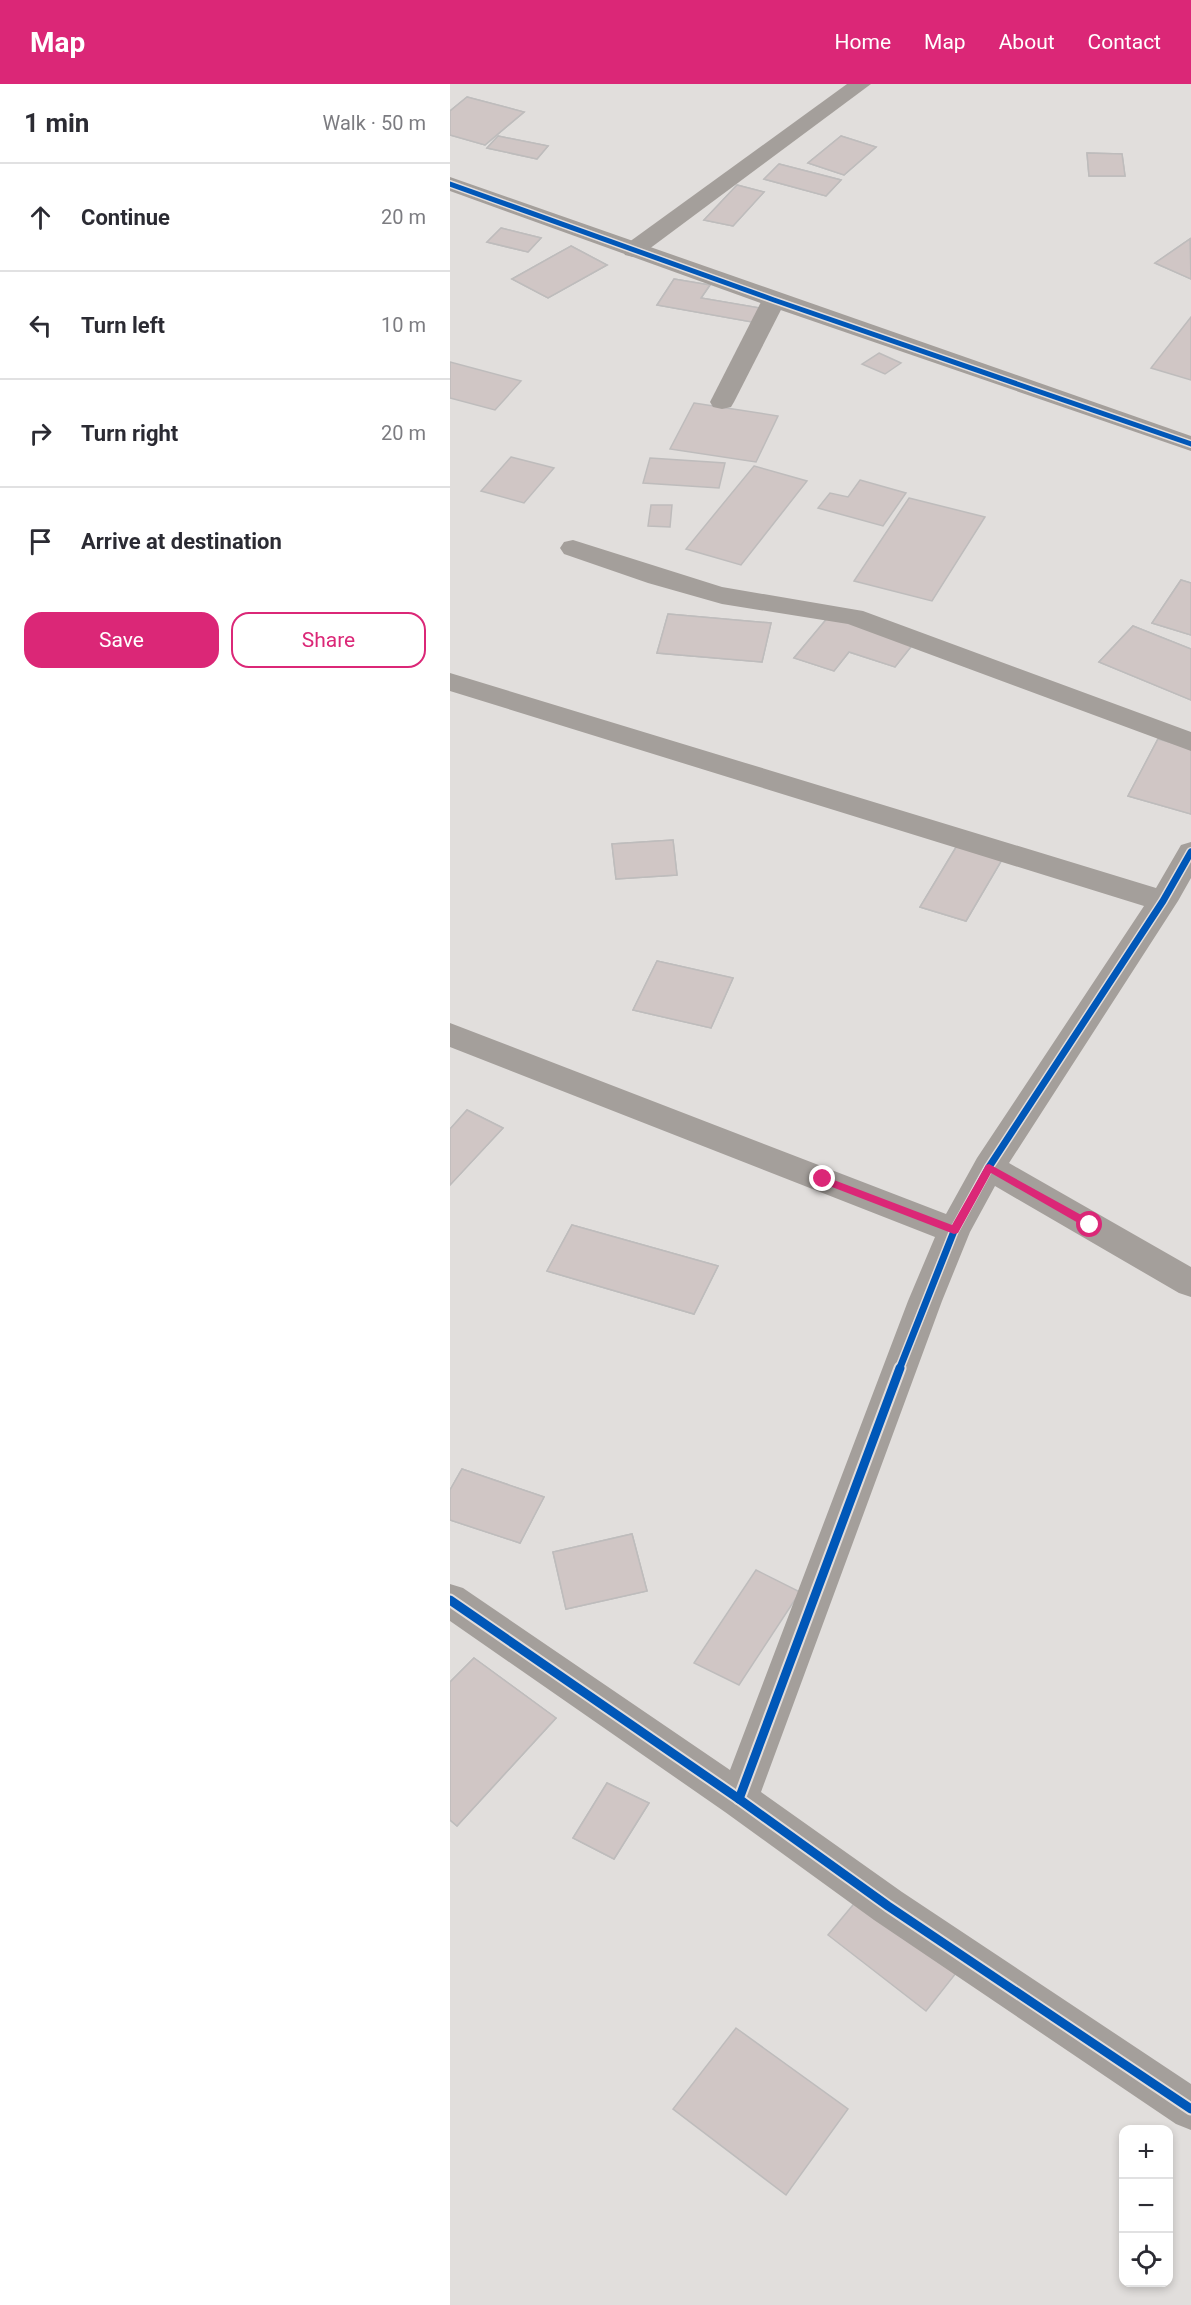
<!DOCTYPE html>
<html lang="en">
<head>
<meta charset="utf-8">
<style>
	:root { --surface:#fff; --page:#f2f2f3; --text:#2b2b33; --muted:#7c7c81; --line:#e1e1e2; --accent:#db2777 }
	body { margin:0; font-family:Roboto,sans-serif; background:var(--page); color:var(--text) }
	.controls { position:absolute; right:18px; bottom:18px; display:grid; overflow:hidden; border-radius:12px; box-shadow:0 3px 9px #0003 }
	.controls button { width:54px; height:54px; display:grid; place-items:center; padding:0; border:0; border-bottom:2px solid var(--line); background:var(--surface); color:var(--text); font:30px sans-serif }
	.stop { position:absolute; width:18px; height:18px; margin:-14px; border:4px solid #db2777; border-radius:50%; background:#fff }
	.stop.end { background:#db2777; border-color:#fff; box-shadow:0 2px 6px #0008 }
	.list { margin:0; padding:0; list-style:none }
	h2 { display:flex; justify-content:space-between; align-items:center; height:78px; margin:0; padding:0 24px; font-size:26px }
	h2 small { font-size:20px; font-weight:400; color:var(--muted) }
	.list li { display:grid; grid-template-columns:39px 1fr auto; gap:18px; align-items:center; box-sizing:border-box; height:108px; padding:0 24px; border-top:2px solid var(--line) }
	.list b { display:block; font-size:22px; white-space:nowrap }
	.list em { font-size:20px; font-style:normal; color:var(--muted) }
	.actions { display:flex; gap:12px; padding:18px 24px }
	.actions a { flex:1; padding:14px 0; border:2px solid var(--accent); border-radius:18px; text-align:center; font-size:21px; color:var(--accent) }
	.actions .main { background:var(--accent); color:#fff }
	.icon { flex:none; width:33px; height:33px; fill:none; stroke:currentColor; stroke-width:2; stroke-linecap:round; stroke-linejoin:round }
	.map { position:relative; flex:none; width:741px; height:2221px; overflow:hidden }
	header { display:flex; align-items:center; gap:36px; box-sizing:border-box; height:84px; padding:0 30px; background:var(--accent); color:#fff }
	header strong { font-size:28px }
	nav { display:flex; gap:33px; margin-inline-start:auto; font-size:21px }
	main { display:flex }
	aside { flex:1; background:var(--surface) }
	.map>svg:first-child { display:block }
	.building { fill:#d0c6c5; stroke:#bebcbc; stroke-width:1.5 }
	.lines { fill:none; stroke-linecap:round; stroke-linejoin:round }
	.minor { fill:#a49f9b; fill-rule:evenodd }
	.tertiary { fill:#a49f9b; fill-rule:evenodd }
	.cycleway-far2-casing { stroke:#e2dddb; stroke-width:8 }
	.cycleway-far1-casing { stroke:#e2dddb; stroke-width:10 }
	.cycleway-casing { stroke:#e2dddb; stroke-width:13 }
	.cycleway-far2 { stroke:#0057b8; stroke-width:5 }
	.cycleway-far1 { stroke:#0057b8; stroke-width:7 }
	.cycleway { stroke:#0057b8; stroke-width:9 }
	.route { fill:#db2777 }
</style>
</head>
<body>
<header>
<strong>Map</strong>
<nav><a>Home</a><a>Map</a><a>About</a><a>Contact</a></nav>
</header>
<main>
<aside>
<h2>1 min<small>Walk · 50 m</small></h2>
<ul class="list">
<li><svg class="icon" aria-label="ahead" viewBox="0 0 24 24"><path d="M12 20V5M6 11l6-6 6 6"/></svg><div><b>Continue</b></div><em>20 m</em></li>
<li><svg class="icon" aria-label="left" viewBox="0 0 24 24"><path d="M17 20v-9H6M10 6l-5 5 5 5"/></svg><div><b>Turn left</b></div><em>10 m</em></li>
<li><svg class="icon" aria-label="right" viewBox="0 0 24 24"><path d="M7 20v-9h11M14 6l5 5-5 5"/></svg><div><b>Turn right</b></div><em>20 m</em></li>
<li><svg class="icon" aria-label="arrive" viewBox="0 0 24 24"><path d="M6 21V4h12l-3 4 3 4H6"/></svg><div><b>Arrive at destination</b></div></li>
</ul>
<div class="actions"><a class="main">Save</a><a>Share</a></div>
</aside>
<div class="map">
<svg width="741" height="2221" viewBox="0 0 741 2221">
	<rect width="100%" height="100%" fill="#e1dedc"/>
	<g class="building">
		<polygon points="17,13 74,28 35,61 0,51 0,27"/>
		<polygon points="17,13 74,28 35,61 0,51 0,27"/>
		<polygon points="48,52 98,62 87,75 37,64"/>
		<polygon points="48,52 98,62 87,75 37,64"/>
		<polygon points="391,52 426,63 394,91 358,79"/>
		<polygon points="391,52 426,63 394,91 358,79"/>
		<polygon points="637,69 672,70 675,92 639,92"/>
		<polygon points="637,69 672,70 675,92 639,92"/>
		<polygon points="329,80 391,96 376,112 314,95"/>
		<polygon points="329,80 391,96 376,112 314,95"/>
		<polygon points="287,101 314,108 283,142 254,136"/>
		<polygon points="287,101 314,108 283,142 254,136"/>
		<polygon points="51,144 91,154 78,168 37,158"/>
		<polygon points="51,144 91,154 78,168 37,158"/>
		<polygon points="740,155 741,195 705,179"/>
		<polygon points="740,155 741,195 705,179"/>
		<polygon points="121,162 157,181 98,214 62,195"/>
		<polygon points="121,162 157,181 98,214 62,195"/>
		<polygon points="224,195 260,201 251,214 310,224 302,238 207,221"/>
		<polygon points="224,195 260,201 251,214 310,224 302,238 207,221"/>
		<polygon points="741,233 741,296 701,284"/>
		<polygon points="429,269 451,279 435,290 412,280"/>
		<polygon points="0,278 71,297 45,326 0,314"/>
		<polygon points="244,319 328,332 306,378 220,365"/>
		<polygon points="61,373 104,384 74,419 31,407"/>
		<polygon points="200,374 275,379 269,404 193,399"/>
		<polygon points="304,382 357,397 291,481 236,465"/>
		<polygon points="410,396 456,409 433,442 368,424 380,409 398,413"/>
		<polygon points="459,414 535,433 482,517 404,497"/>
		<polygon points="201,421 222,421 220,443 198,442"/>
		<polygon points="731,496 741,499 741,551 702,539"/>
		<polygon points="731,496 741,499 741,551 702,539"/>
		<polygon points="218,530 321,539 312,578 207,569"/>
		<polygon points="218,530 321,539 312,578 207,569"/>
		<polygon points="379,532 464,559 445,583 399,568 384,587 344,574"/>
		<polygon points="379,532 464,559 445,583 399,568 384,587 344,574"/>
		<polygon points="683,542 741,565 741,616 649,578"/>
		<polygon points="683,542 741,565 741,616 649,578"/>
		<polygon points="708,655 741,664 741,730 678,712"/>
		<polygon points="708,655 741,664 741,730 678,712"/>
		<polygon points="223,756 227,791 166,795 162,760"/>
		<polygon points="223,756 227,791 166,795 162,760"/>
		<polygon points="508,760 553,774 516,837 470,823"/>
		<polygon points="508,760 553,774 516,837 470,823"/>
		<polygon points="207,877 283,894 261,944 183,926"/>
		<polygon points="207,877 283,894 261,944 183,926"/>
		<polygon points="17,1026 53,1044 0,1101 0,1045"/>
		<polygon points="17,1026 53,1044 0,1101 0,1045"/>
		<polygon points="122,1141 268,1182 244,1230 97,1187"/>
		<polygon points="122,1141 268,1182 244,1230 97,1187"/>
		<polygon points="12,1385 94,1413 70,1459 0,1436 0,1406"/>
		<polygon points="12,1385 94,1413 70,1459 0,1436 0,1406"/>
		<polygon points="182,1450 197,1507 116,1525 103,1468"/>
		<polygon points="182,1450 197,1507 116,1525 103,1468"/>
		<polygon points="306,1486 350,1508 289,1601 244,1579"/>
		<polygon points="24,1574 106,1634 7,1742 0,1736 0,1598"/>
		<polygon points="24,1574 106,1634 7,1742 0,1736 0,1598"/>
		<polygon points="157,1699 199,1719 164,1775 123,1754"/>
		<polygon points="157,1699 199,1719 164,1775 123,1754"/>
		<polygon points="417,1804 514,1879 476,1927 378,1851"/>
		<polygon points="286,1944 398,2025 336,2111 223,2025"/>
	</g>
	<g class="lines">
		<g class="minor">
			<polygon points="397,0 421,0 191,171 183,173 175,171 172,166 175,161"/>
			<polygon points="324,209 332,211 336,216 284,318 281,323 272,325 263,323 260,318 312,216 316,211"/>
			<polygon points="123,456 272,503 413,527 741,648 741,667 398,540 272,520 198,499 114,470 110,464 114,458"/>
			<polygon points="0,589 706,804 731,761 741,758 741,794 728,817 559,1079 741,1183 741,1213 729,1209 545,1102 520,1148 492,1217 311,1708 452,1808 741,2000 741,2046 726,2040 424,1836 275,1728 0,1537 0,1500 13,1504 280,1686 458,1217 485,1153 0,963 0,939 496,1130 527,1074 694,822 0,607"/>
		</g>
		<polygon class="tertiary" points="0,93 741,352 741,367 316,221 0,107"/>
		<g class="cycleway-far2-casing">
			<polyline id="cycleway-far2" points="0,100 324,216 741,360"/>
		</g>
		<g class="cycleway-far1-casing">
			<polyline id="cycleway-far1" points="449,1286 504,1147 539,1083 713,817 741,768"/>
		</g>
		<g class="cycleway-casing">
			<g id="cycleway">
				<polyline points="0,1516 289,1715 438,1822 741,2025"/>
				<polyline points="289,1715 450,1284"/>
			</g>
		</g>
		<use href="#cycleway-far2" class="cycleway-far2"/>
		<use href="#cycleway-far1" class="cycleway-far1"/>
		<use href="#cycleway" class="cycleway"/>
	</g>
	<polygon class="route" points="539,1080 644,1138 644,1144 637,1144 541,1089 508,1149 504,1150 369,1098 368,1095 373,1092 376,1093 502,1141 536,1081"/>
</svg>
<div class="controls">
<button>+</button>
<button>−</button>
<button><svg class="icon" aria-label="locate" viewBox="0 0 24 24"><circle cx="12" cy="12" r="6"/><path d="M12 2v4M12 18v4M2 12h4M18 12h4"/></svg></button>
</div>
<div class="stop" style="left:640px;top:1141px"></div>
<div class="stop end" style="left:373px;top:1095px"></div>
</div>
</main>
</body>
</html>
